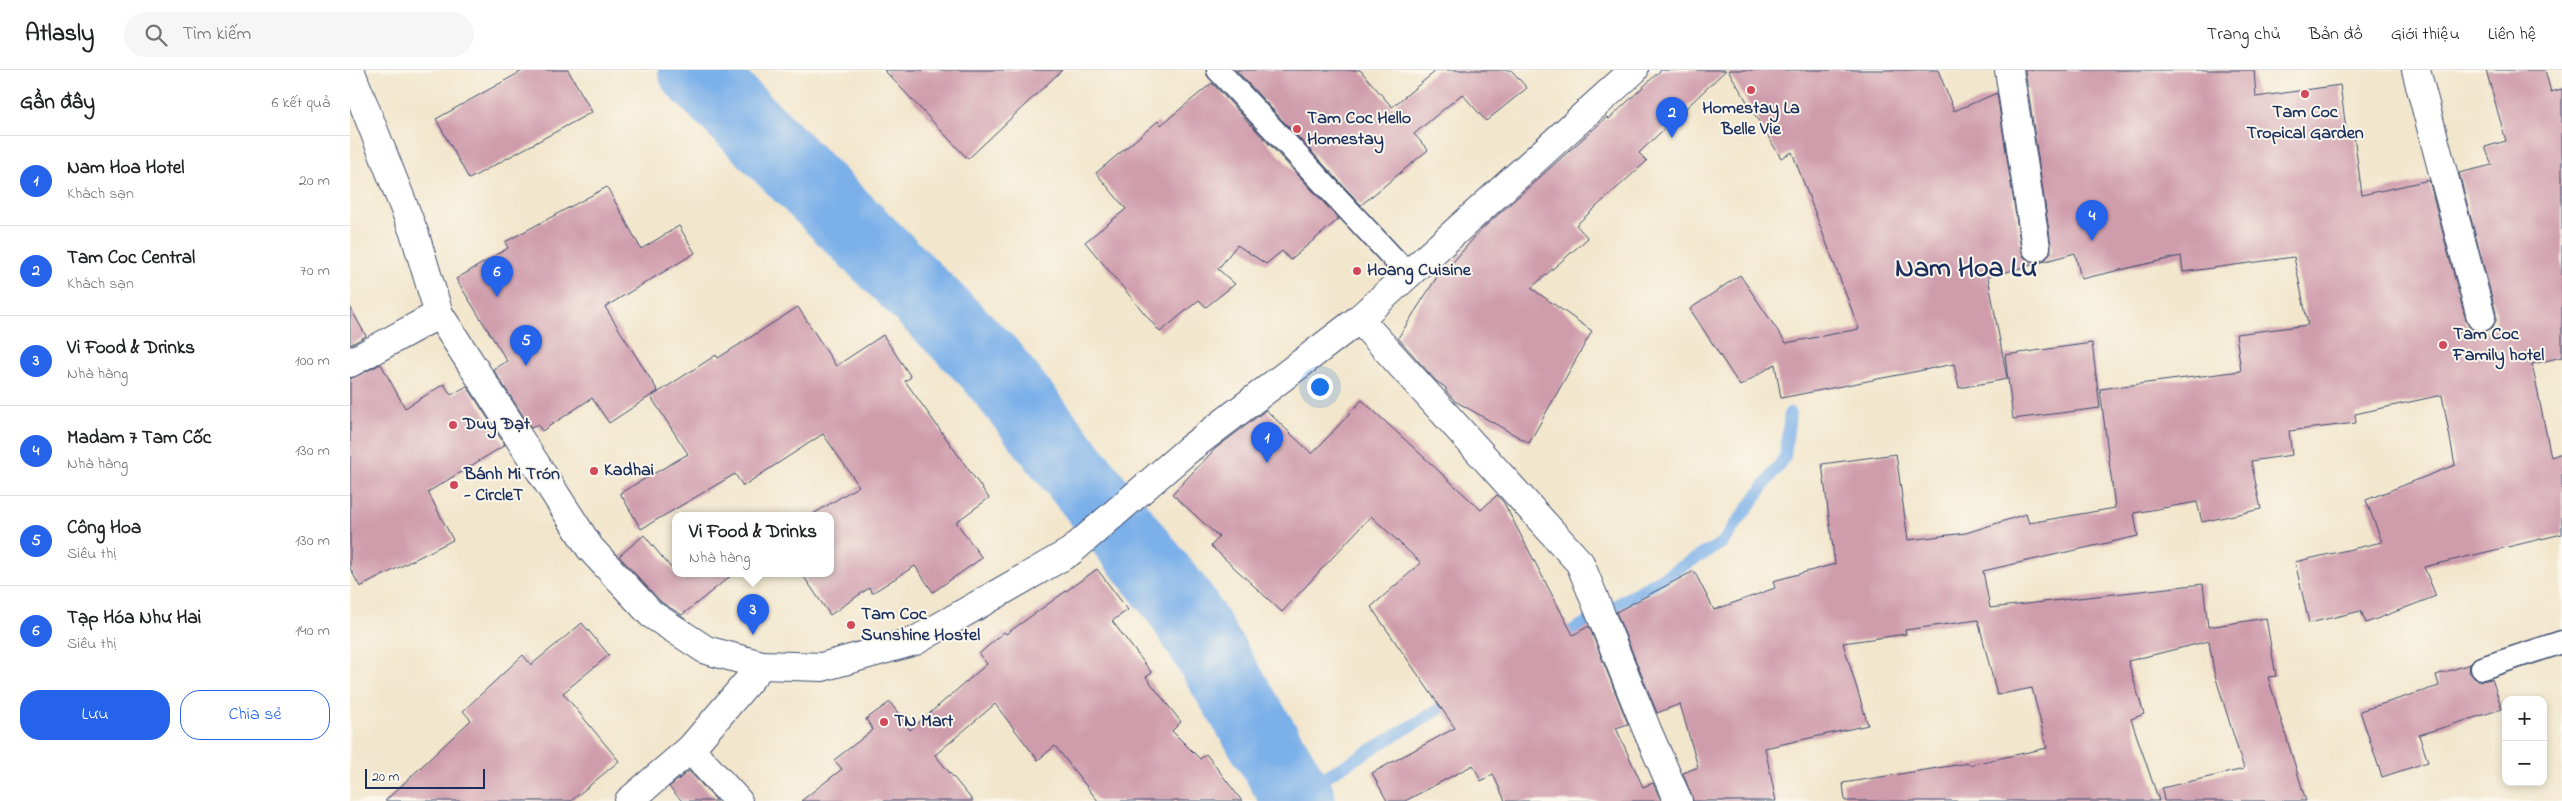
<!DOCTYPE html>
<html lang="vi">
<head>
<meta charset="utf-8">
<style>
	:root { --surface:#fff; --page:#f6f6f6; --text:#202124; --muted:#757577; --line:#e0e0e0; --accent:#2563eb }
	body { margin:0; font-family:"Indie Flower",sans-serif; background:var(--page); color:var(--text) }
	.controls { position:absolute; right:15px; bottom:15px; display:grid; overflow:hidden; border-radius:10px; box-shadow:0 2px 8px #0003 }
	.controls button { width:45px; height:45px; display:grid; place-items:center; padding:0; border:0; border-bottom:1px solid var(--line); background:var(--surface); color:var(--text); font:25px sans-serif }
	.scale { position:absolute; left:15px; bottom:12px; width:120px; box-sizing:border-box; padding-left:5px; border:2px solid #1b2f5e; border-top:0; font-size:14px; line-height:18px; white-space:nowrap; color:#1b2f5e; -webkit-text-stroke:4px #fbf7ec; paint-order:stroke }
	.you { position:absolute; left:969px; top:316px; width:18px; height:18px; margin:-12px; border:4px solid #fff; border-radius:50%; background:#1a73e8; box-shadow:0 0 0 8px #1a73e833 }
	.badge { display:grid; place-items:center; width:32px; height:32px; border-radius:50%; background:var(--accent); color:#fff; font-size:16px; font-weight:700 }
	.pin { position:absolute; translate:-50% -41px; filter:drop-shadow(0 1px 2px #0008) }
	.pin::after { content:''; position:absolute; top:26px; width:18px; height:15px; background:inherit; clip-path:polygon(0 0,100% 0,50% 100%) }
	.popup { position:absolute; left:322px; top:442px; width:162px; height:65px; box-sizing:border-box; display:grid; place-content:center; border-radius:10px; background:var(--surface); filter:drop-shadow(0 1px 4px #0005); font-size:16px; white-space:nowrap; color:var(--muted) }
	.popup b { font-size:19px; color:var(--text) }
	.popup::after { content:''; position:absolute; left:50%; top:100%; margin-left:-10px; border:10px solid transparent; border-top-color:var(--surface) }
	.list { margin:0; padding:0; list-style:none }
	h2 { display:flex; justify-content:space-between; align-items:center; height:65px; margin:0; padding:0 20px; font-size:21px }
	h2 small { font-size:16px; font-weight:400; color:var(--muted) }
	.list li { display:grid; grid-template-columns:32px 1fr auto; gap:15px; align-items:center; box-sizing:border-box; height:90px; padding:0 20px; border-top:1px solid var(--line) }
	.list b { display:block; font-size:19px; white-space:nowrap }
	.list p { margin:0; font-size:16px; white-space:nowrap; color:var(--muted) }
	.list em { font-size:16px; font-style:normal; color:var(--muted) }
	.actions { display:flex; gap:10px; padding:15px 20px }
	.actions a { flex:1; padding:11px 0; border:1px solid var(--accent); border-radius:20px; text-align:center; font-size:18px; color:var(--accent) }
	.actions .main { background:var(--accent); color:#fff }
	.icon { flex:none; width:28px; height:28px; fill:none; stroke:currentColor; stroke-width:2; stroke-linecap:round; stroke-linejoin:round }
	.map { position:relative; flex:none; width:2212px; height:731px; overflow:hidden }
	header { display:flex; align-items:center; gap:30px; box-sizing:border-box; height:70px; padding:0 25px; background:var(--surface); border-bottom:1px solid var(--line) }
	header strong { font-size:24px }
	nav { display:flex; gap:28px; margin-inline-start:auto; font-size:18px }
	.search { width:350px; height:45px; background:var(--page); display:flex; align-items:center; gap:12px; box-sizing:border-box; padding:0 18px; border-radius:28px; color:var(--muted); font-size:19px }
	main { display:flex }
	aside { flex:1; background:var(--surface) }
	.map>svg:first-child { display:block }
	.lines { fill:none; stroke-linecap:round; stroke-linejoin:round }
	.stream { stroke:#7cb0e9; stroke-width:12 }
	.river { stroke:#7cb0e9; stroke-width:72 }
	.building { fill:#cf9cac }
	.service-casing { stroke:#3b4a6e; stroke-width:25 }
	.minor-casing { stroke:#3b4a6e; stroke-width:30 }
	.secondary-casing { stroke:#3b4a6e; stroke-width:30 }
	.service { stroke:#fff; stroke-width:22 }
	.minor { stroke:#fff; stroke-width:28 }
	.secondary { stroke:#fff; stroke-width:28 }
	.poi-dot { fill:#d1495b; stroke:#fbf7ec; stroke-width:2 }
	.labels { text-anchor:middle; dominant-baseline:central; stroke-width:4; stroke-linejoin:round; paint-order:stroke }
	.poi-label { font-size:18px; font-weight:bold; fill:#1b2f5e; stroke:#fbf7ec; text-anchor:start }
	.town-label { font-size:28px; font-weight:bold; fill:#1b2f5e; stroke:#fbf7ec }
</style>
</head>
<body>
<header>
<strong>Atlasly</strong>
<div class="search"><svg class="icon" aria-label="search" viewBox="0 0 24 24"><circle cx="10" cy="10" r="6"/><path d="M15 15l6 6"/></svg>Tìm kiếm</div>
<nav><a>Trang chủ</a><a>Bản đồ</a><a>Giới thiệu</a><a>Liên hệ</a></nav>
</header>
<main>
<aside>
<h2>Gần đây<small>6 kết quả</small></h2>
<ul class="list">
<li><span class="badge">1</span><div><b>Nam Hoa Hotel</b><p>Khách sạn</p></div><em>20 m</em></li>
<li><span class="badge">2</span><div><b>Tam Coc Central</b><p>Khách sạn</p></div><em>70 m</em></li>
<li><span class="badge">3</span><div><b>Vi Food &amp; Drinks</b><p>Nhà hàng</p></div><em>100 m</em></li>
<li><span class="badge">4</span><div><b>Madam 7 Tam Cốc</b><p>Nhà hàng</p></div><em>130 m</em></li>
<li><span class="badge">5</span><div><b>Công Hoa</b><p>Siêu thị</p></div><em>130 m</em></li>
<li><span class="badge">6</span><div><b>Tạp Hóa Như Hai</b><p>Siêu thị</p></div><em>140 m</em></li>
</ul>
<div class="actions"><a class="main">Lưu</a><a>Chia sẻ</a></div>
</aside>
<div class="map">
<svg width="2212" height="731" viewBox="0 0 2212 731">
	<rect width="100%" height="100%" fill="#fbf7ec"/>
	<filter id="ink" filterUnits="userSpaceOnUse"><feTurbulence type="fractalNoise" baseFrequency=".02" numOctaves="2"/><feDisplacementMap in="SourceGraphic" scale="10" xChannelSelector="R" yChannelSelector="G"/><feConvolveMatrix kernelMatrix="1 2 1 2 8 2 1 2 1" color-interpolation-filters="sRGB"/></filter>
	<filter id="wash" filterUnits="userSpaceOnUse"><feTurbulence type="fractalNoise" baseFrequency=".0096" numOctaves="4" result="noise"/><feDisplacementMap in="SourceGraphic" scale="20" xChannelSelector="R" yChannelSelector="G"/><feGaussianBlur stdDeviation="1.12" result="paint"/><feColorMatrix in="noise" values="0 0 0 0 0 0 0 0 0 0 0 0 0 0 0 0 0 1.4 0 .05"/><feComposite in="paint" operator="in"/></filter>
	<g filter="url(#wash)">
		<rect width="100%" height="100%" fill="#f2e6cc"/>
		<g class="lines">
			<g class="stream">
				<polyline points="1206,570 1372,473 1435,387 1440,343"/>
				<polyline points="946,724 1105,630"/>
			</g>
			<polyline class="river" points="344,0 639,293 830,534 950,731"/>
		</g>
		<g id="blocks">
			<g class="building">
				<polygon points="174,0 218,0 242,42 119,109 86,49"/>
				<polygon points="534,0 712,0 618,89"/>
				<polygon points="886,0 1010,0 1042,37 1087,0 1161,0 1177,18 1136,51 1112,24 1064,64 1078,80 1011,135"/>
				<polygon points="1311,0 1376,0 1289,83 1297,91 1226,155 1238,168 1181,218 1242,261 1179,373 1105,331 1096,321 1096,318 1086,311 1048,268 1092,199 1095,201 1131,160 1257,47 1259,49"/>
				<polygon points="1378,0 1588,0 1604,41 1647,23 1671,179 1674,187 1680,191 1688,192 1696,189 1701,182 1701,175 1675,0 1904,0 1906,27 1990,15 1997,66 2004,65 2012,125 2079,110 2116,251 2120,258 2126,262 2134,262 2142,258 2146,251 2146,243 2109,103 2142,95 2135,77 2156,71 2136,0 2195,0 2201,22 2212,19 2212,287 2182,294 2201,387 2212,383 2212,464 2074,497 2086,526 2016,553 2011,541 1959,553 1945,492 2032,472 2016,430 2105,395 2092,325 2005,344 2006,353 1939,361 1942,385 1901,391 1911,439 1852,452 1847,432 1784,443 1788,466 1633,501 1640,538 1853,514 1858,557 1916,548 1926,606 1918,607 1956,731 1814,731 1812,718 1894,699 1864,602 1859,571 1778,591 1794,644 1781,649 1809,731 1495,731 1493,713 1619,693 1619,695 1697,678 1682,618 1647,625 1628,550 1555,560 1556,564 1493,573 1518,655 1415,678 1426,731 1343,731 1333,703 1348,697 1330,634 1307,643 1266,542 1344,501 1364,540 1425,518 1423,511 1485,494 1472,394 1546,384 1558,470 1616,463 1676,444 1679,453 1765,438 1750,319 1891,301 1886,264 1958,255 1944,187 1833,202 1831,186 1731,209 1725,183 1638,207 1657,309 1609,318 1604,294 1431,328 1425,294 1390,316 1340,239 1390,205 1436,273 1509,259 1442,82 1431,88"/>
				<polygon points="862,13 989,149 940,190 932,181 916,194 887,175 868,199 885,214 856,237 849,230 810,262 735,172 776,139 746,103 808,51 811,55"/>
				<polygon points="257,117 291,179 329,156 345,183 255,237 308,321 259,353 242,328 192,361 188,355 181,358 143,299 157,291 106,209 158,178 155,172"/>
				<polygon points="0,237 16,266 0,275"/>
				<polygon points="448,237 486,296 533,265 561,307 555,311 639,428 606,452 632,488 583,522 565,496 522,523 519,518 480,545 452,504 480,504 480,446 460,446 509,416 473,364 393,416 385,404 291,459 270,423 338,384 301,327 366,285 368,288"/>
				<polygon points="1742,273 1750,338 1663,349 1655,285"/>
				<polygon points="31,294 55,338 94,314 101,325 117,316 155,375 78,422 103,470 10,517 0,498 0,309"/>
				<polygon points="1012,330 1131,440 1147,425 1154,433 1223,565 1239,556 1278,654 1266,658 1293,717 1303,713 1311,731 1155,731 1143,704 1131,711 1123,695 1055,731 1037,731 1022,703 1105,658 1021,537 1071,493 1021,446 932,542 861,476 869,467 822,424 865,379 916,340 962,384"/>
				<polygon points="294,465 326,504 383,504 332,545 311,532 269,486"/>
				<polygon points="747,499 778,540 762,551 802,603 796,607 831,652 822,661 850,689 856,684 892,731 748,731 705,676 688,690 645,634 585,685 623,731 451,731 492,699 484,690 523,660 516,649 540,632 560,660 637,594 629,584 654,562 656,564"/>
				<polygon points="232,553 259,585 213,623 269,691 221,731 35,731 121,650 113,641 173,585 181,595"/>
				<polygon points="2120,594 2119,602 2124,608 2130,611 2142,609 2152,639 2069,665 2078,692 2032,707 2010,641 2089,616 2086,605"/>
				<polygon points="339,701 367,731 332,731 319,717"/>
			</g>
		</g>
	</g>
	<g filter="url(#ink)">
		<use href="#blocks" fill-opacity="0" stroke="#3b4a6e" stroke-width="1"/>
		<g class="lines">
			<g class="service-casing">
				<g id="service">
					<polyline points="868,0 1057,203"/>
					<polyline points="2132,598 2212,572"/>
				</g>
			</g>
			<g class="minor-casing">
				<g id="minor">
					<polyline points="1659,0 1686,177"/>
					<polyline points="2066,0 2131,247"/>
					<polyline points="1009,249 1230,493 1297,660 1328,731"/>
					<polyline points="0,293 89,244"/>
					<polyline points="340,679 388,731"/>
					<polyline points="279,731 340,679 412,595"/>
				</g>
			</g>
			<g class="secondary-casing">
				<polyline id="secondary" points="0,0 65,165 89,244 240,478 301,544 356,580 412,595 472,597 565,571 720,482 839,379 1009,249 1284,0"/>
			</g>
			<use href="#service" class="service"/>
			<use href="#minor" class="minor"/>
			<use href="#secondary" class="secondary"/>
		</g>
	</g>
	<g class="poi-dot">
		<circle cx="1401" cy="20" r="5"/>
		<circle cx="1955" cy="24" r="5"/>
		<circle cx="947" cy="59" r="5"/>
		<circle cx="1007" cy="201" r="5"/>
		<circle cx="2093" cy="275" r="5"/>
		<circle cx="103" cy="355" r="5"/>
		<circle cx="244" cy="401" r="5"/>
		<circle cx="104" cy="415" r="5"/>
		<circle cx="501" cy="555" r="5"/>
		<circle cx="534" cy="652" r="5"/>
	</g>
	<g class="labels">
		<g class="poi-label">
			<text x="1401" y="39" text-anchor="middle">Homestay La<tspan x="1401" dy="21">Belle Vie</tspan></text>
			<text x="1955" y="43" text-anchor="middle">Tam Coc<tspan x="1955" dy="21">Tropical Garden</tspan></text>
			<text x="957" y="49">Tam Coc Hello<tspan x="957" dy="21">Homestay</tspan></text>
			<text x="1017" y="201">Hoang Cuisine</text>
			<text x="2103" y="265">Tam Coc<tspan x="2103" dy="21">Family hotel</tspan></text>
			<text x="113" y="355">Duy Đạt</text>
			<text x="254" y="401">Kadhai</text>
			<text x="114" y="405">Bánh Mi Trón<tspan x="114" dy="21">- CircleT</tspan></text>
			<text x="511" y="545">Tam Coc<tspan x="511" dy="21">Sunshine Hostel</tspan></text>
			<text x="544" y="652">TN Mart</text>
		</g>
		<g class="town-label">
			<text x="1616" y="199">Nam Hoa Lư</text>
		</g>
	</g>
</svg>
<div class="controls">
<button>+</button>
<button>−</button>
</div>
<div class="scale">20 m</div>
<div class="you"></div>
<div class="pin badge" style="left:917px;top:393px">1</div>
<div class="pin badge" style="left:1322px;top:68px">2</div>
<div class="pin badge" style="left:403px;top:565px">3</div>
<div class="popup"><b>Vi Food &amp; Drinks</b>Nhà hàng</div>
<div class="pin badge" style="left:1742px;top:171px">4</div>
<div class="pin badge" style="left:176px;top:296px">5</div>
<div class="pin badge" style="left:147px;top:227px">6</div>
</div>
</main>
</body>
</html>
